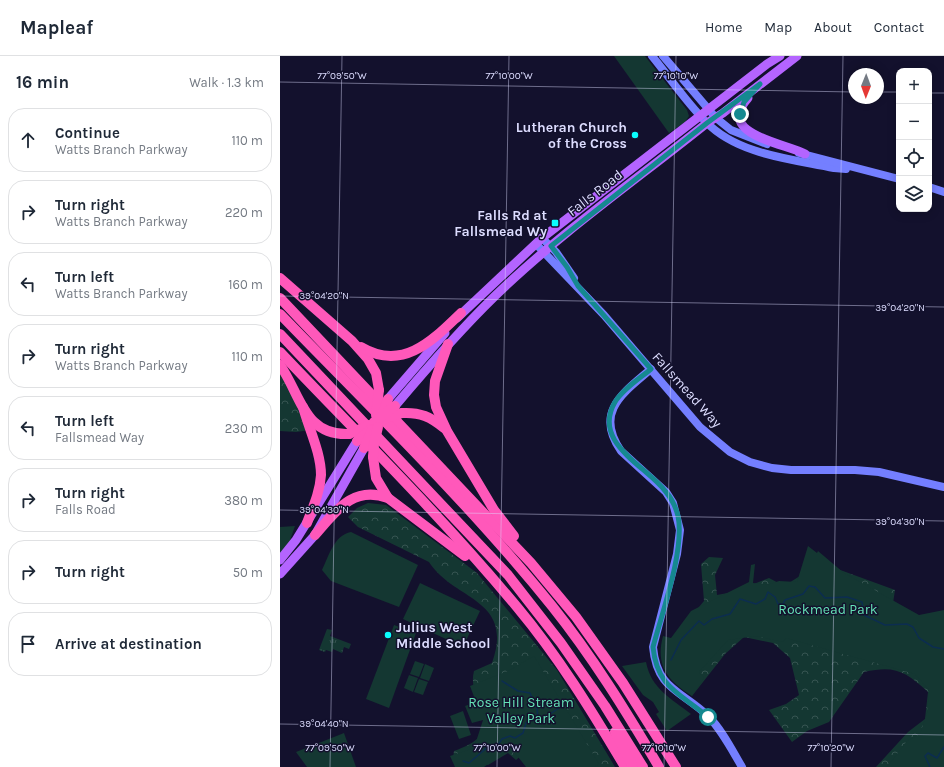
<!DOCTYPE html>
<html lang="en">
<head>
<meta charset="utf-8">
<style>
	:root { --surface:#fff; --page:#f2f2f3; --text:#1f2937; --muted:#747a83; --line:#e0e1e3 }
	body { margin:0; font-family:Karla,sans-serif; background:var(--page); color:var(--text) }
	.controls { position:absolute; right:12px; top:12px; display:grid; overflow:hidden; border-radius:8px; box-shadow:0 2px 10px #0003 }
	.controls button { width:36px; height:36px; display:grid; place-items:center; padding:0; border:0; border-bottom:1px solid var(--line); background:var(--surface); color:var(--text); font:20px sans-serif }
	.compass { position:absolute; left:568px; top:12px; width:36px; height:36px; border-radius:50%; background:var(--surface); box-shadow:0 2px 10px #0003; rotate:181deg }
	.stop { position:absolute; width:12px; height:12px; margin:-9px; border:3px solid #158990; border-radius:50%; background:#fff }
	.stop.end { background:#158990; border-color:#fff; box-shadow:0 1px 4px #0008 }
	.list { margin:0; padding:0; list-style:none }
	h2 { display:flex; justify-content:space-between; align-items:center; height:52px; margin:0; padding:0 16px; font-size:17px }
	h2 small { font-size:13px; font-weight:400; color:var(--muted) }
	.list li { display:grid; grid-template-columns:26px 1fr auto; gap:12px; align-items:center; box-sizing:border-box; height:64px; margin:0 8px 8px; padding:0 8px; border:1px solid var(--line); border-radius:16px }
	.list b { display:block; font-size:15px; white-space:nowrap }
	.list p { margin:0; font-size:13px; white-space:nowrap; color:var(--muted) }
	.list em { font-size:13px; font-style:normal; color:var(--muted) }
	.icon { flex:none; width:22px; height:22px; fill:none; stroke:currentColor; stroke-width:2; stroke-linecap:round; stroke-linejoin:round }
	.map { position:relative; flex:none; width:664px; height:711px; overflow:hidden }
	header { display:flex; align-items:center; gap:24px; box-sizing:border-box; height:56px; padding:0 20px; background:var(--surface); border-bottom:1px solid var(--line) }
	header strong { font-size:19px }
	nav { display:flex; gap:22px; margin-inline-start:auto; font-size:14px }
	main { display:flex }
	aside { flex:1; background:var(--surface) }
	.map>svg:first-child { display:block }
	.grass { fill:url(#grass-tufts) }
	.forest { fill:url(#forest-crowns) }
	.park { fill:#143732 }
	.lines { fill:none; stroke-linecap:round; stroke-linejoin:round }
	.stream { stroke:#0c2d50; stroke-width:1.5 }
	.secondary { stroke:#747fff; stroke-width:8 }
	.primary { stroke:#b464ff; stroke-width:9 }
	.highway { stroke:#ff58ba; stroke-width:10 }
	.highway-bridge { stroke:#ff58ba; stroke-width:10 }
	.route { stroke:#158990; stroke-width:5 }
	.ticks { fill:none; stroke:#ddf; stroke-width:1; stroke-opacity:0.45 }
	.poi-dot { fill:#09fffd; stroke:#13112d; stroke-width:1.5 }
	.labels { text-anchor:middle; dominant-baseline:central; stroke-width:3; stroke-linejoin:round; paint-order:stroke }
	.poi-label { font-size:14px; font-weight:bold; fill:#ddf; stroke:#13112d; text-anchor:end }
	.street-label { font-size:14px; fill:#ddf; stroke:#13112d }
	.park-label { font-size:14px; fill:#65e3b6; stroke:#13112d }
	.ticks-label { font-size:10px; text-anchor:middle; fill:#ddf; stroke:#13112d; stroke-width:3; stroke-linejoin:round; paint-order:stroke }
</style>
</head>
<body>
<header>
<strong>Mapleaf</strong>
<nav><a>Home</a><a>Map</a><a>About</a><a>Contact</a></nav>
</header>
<main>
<aside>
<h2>16 min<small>Walk · 1.3 km</small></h2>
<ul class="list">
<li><svg class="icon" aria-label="ahead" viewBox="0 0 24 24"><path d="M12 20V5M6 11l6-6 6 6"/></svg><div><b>Continue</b><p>Watts Branch Parkway</p></div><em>110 m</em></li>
<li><svg class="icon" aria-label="right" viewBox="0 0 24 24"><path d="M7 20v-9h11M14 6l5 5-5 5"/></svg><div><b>Turn right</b><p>Watts Branch Parkway</p></div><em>220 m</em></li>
<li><svg class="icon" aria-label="left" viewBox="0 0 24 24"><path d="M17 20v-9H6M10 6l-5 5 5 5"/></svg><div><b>Turn left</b><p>Watts Branch Parkway</p></div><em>160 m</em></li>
<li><svg class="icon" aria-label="right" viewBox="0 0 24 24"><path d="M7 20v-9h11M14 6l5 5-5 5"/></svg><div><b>Turn right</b><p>Watts Branch Parkway</p></div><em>110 m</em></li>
<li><svg class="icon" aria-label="left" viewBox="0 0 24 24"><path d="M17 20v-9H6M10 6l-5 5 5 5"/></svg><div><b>Turn left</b><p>Fallsmead Way</p></div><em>230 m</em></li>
<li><svg class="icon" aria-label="right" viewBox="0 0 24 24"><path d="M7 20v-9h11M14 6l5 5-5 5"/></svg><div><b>Turn right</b><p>Falls Road</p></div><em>380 m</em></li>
<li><svg class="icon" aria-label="right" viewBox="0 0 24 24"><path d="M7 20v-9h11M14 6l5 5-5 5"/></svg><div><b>Turn right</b></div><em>50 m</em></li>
<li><svg class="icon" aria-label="arrive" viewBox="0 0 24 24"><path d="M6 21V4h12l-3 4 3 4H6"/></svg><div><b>Arrive at destination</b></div></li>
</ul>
</aside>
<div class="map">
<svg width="664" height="711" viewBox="0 0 664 711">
	<defs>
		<pattern id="grass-tufts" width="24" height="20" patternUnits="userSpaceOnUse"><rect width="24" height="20" fill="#143732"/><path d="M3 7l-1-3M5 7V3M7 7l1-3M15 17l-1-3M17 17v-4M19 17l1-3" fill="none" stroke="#365451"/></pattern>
		<pattern id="forest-crowns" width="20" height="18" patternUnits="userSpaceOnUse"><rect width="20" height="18" fill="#143732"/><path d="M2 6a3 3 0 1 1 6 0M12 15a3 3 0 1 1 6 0" fill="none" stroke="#365451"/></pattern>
	</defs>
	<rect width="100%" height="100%" fill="#13112d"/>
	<polygon class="grass" points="47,573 52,574 50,580 71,588 69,593 64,591 62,597 53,593 52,596 46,594 45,596 39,594"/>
	<g class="forest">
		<polygon points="0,309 30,374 16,376 0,375"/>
		<path d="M88,447L106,449L197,517L277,614L335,711H302L247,694L236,704L228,697L208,709L173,702L174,695C235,673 185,649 194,615L212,607C235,542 174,545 149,506L78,471L68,461L77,452Z"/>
		<path d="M429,501L443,502L435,519L437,539L453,536L489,522L504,530L520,520L552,511L615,534L613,547L637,560L664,711H596L628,676L645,663L648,636C625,615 615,609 584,616L549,666L527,675L512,686L489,654L506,648L519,639L510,602L493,587L464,581L445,598L412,640L399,628L394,581L424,545L421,508Z"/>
	</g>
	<g class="park">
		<polygon points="334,0 365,0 407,54 409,60 405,66 389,77"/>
		<polygon points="15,470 5,499 0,502 0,471"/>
		<path d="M71,476L138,509L119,551L51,525L42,514C49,500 54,479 71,476Z"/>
		<path d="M528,490L537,497L538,495L564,517L639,559L664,554V711H607L627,685L640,678L647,657L649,634L635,618L506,582L503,586L476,580L448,584L419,616L424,622L412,640C388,625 375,610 383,580L391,582L411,555L469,526L471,509L475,508L473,527L487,529L499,525L517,526Z"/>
		<polygon points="140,527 200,555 183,591 123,563"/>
		<polygon points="114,569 136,577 109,652 86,643"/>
		<polygon points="254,600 319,708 314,711 246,711 231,692 204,711 175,711 170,700 194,692 203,664 192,667 185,650 196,646 190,630 228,615"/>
		<polygon points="135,605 144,608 139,621 130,618"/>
		<path d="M366,606C371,633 392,643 411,658L387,675L376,658L379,656L373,646L363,639L342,610Z"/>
		<polygon points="145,608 154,612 149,625 140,622"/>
		<polygon points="129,619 138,622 133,636 124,632"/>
		<polygon points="139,623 148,626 143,639 134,636"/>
		<polygon points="183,655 191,679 179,683 170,660"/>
		<polygon points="64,677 76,711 27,711 16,696"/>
	</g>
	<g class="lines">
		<g class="stream">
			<polyline points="391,604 401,584 419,565 424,569 432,563 450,558 460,543 476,548 485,543 488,536 495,541 498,548 503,548 505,544 523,538 529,530 535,531 545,542 567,541 582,546 584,559 605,569 627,568 633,571 639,582 653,591 664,593"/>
			<polyline points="222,625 238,635 250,637 257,653 258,664"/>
			<polyline points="183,705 189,707 210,689 215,693 222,683 230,680 235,682 243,677 246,667 249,664 261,664 282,650"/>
			<polyline points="650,711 645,700 648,697 657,702 664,691"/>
		</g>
		<g class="secondary">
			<path d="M372,0C390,22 406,46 426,66C458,99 512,103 554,112L566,113"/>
			<polyline points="383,0 436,62 451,74 487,88"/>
			<polyline points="519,97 619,123"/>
			<polyline points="649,131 664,136"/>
			<polyline points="262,182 276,196 294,222"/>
			<polyline points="256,188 324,259 420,371 450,396 470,406 492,412 511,414 575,414 599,416 664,431"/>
			<path d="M371,313C343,337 314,356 341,395L386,436L393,447L400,474L397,498L373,591C377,634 401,634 428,660C442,674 452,694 462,711"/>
		</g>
		<g class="primary">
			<path d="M468,42C435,79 505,87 525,98"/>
			<polyline points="177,262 262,182 487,8 500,0"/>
			<polyline points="108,343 165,277"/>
			<path d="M115,350C147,312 179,275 215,240C280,177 356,124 427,67L443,57L517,0"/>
			<polyline points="0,504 16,484 77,385"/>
			<polyline points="0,518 35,479 84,392"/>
		</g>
		<g class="highway">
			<polyline points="0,222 72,285 88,303 96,317 99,334"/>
			<polyline points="0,242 251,507 296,561 343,627 396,711"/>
			<path d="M0,258C92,353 188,446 272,550C312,600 346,655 379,711"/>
			<polyline points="0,278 228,519 281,587 325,650 363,711"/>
			<polyline points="168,288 155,325 154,339 156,351 167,375 214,454 234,480"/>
			<path d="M81,291C123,316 153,284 181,257"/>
			<path d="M0,296C80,380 163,462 237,551C278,600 312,655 345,711"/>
			<path d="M0,309C21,339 24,380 69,378"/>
			<path d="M23,351C29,373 41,397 41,419C40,436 33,451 27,467"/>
			<path d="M122,357C140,356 151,361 164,372"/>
			<polyline points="93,401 96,422 108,442"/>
			<path d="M35,479C56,455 73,429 108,442L185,500"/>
			<polyline points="335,676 353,711"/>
		</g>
		<g class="highway-bridge">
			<polyline points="96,359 99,334"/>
			<polyline points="102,360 108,343"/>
			<polyline points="103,363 122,357"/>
			<polyline points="94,366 115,350"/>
			<polyline points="69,378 89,369"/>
			<polyline points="77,385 91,373"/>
			<polyline points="84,392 92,374"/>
			<polyline points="93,401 94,388 98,371"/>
		</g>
	</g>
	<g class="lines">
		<path class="route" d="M428,661C400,637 377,632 373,591C382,557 405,493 398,460C396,452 392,443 386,436C367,410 311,387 335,346C343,333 359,323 371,313L298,230L287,211L271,190L427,67L480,28L464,46L460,58"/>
	</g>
	<path class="ticks" d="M0,26L574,36M598,36H619M649,37H664M0,240L664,251M0,454L664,465M0,668L664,679M50,711L62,0M217,711L229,0M384,711L396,0M551,711L563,0"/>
	<g class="poi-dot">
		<circle cx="355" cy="79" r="4"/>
		<rect x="271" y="163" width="8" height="8" rx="2"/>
		<circle cx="108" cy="579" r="4"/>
	</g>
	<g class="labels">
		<g class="poi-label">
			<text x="347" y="71">Lutheran Church<tspan x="347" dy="16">of the Cross</tspan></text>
			<text x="267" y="159">Falls Rd at<tspan x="267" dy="16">Fallsmead Wy</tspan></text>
			<text x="116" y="571" text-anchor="start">Julius West<tspan x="116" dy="16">Middle School</tspan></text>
		</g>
		<g class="street-label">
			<text transform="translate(315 137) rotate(-38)">Falls Road</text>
			<text transform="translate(407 334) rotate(48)">Fallsmead Way</text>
		</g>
		<g class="park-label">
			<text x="548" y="553">Rockmead Park</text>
			<text x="241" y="646">Rose Hill Stream<tspan x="241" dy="16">Valley Park</tspan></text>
		</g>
	</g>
	<g class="ticks-label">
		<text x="62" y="23">77°09'50"W</text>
		<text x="229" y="23">77°10'00"W</text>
		<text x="396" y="23">77°10'10"W</text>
		<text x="44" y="243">39°04'20"N</text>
		<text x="620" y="255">39°04'20"N</text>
		<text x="44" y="457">39°04'30"N</text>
		<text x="620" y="469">39°04'30"N</text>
		<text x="44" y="671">39°04'40"N</text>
		<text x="50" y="695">77°09'50"W</text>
		<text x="217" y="695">77°10'00"W</text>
		<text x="384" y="695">77°10'10"W</text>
		<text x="551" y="695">77°10'20"W</text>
	</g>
</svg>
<div class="controls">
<button>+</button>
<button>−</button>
<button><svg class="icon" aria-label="locate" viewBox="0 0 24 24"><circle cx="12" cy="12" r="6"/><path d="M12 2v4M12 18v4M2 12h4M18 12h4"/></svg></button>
<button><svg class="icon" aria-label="layers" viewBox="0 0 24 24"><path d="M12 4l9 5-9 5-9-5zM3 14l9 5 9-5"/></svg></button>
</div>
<svg class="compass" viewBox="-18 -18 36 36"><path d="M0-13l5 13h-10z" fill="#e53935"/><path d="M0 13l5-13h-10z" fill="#747a83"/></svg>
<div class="stop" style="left:428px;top:661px"></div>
<div class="stop end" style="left:460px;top:58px"></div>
</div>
</main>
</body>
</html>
